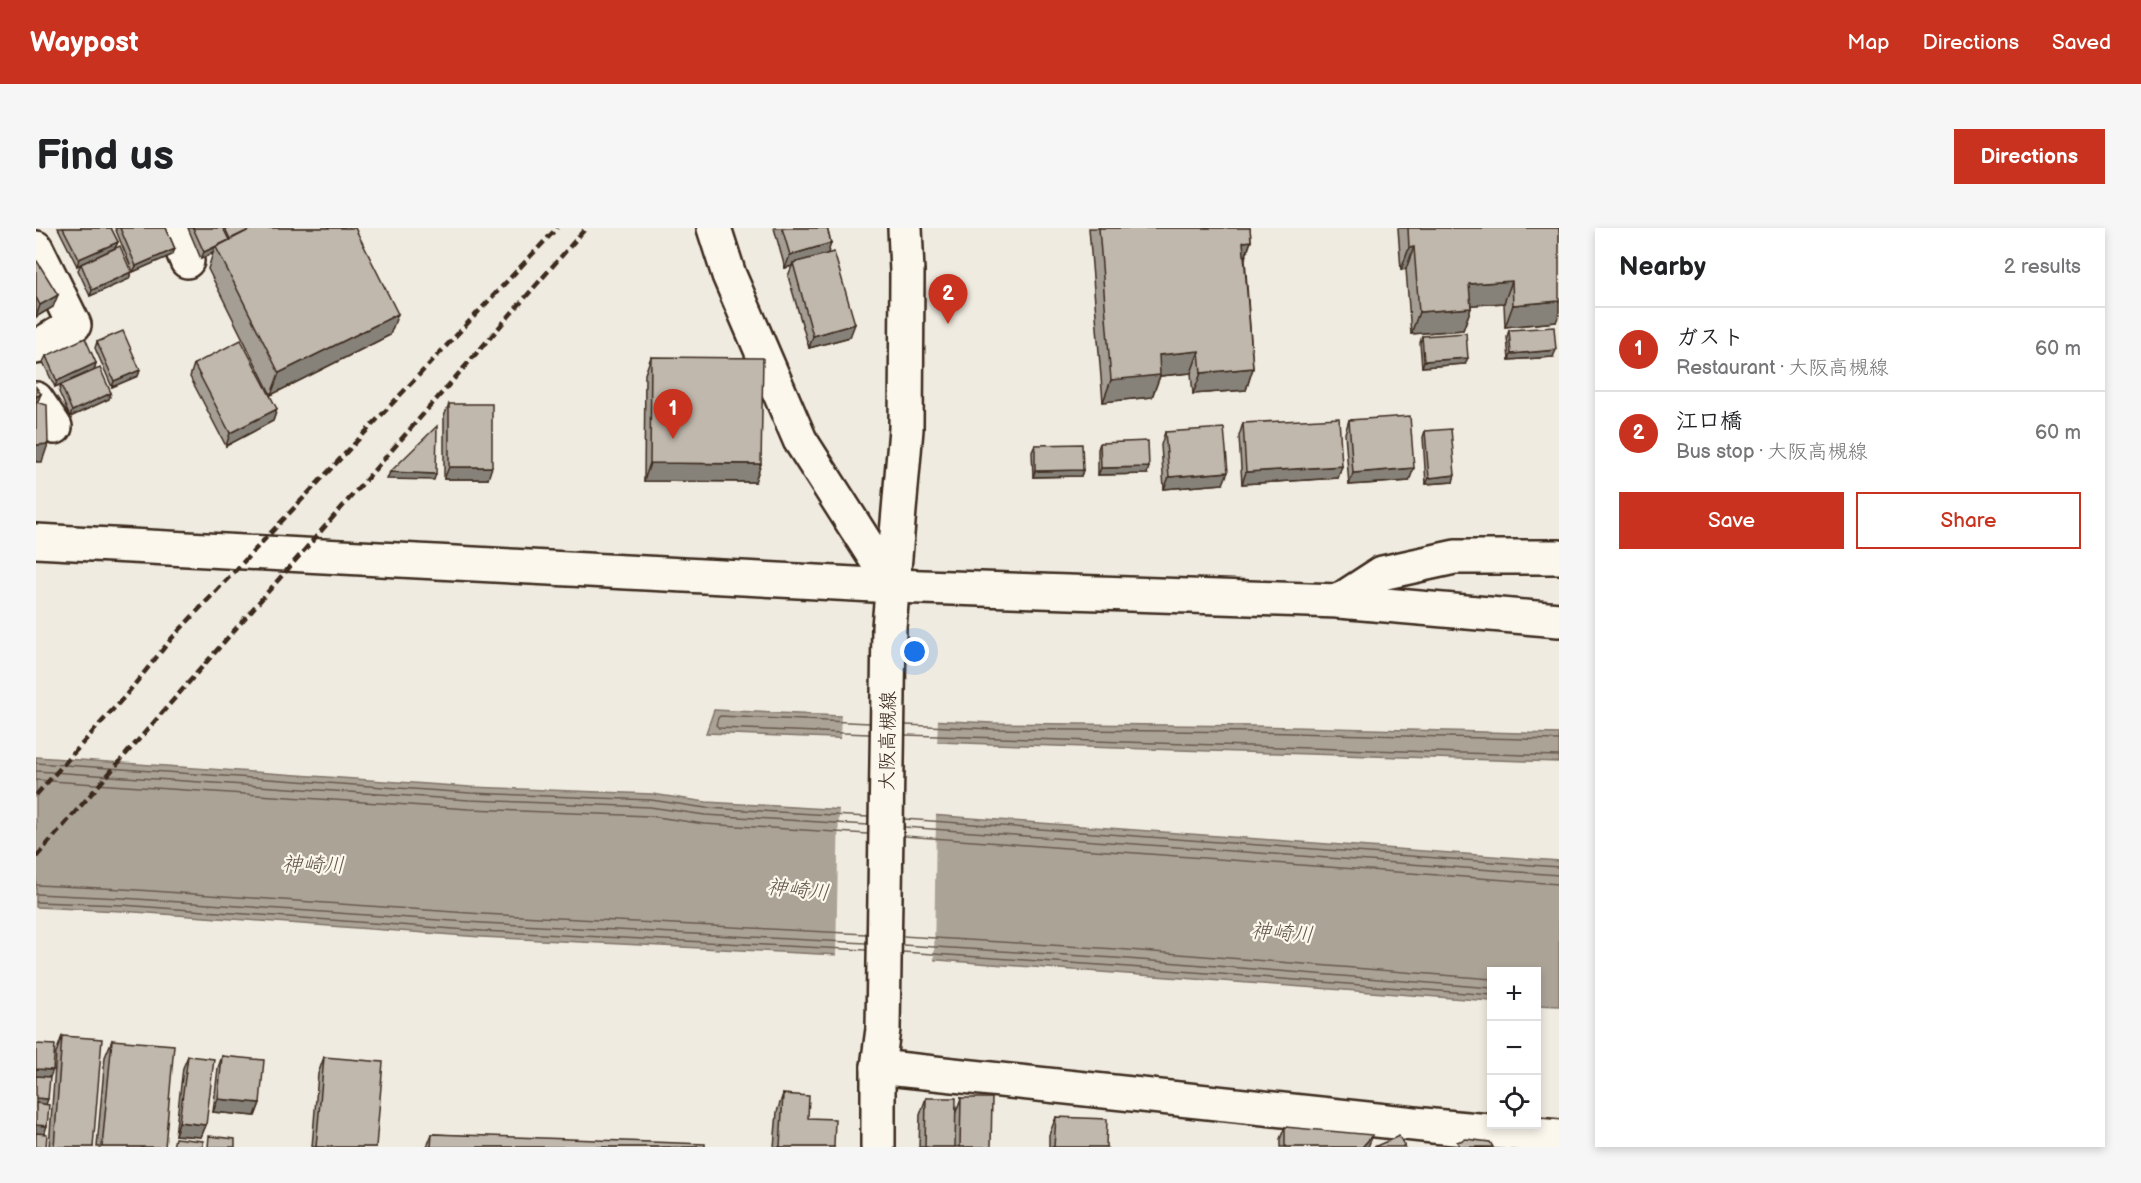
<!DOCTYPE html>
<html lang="en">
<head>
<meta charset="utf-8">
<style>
	:root { --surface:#fff; --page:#f6f6f6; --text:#202124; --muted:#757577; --line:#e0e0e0; --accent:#c8321e }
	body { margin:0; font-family:"Balsamiq Sans","Klee One",sans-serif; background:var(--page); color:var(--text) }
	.controls { position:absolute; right:18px; bottom:18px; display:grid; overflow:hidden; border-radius:0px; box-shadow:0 3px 9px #0003 }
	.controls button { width:54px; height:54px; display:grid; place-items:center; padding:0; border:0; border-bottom:2px solid var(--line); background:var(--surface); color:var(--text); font:30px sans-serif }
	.you { position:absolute; left:879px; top:424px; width:21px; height:21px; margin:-15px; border:4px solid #fff; border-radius:50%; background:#1a73e8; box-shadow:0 0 0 9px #1a73e833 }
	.badge { display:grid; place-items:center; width:39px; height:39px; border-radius:50%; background:var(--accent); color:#fff; font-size:20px; font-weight:700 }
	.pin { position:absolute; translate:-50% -50px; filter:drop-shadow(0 2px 3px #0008) }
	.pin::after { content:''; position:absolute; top:32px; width:21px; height:18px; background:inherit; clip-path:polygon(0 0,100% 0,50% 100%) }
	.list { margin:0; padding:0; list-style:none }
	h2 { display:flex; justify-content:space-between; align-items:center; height:78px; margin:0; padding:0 24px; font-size:26px }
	h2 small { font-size:20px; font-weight:400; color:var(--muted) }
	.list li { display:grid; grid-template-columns:39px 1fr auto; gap:18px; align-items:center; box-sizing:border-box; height:84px; padding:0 24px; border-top:2px solid var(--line) }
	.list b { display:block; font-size:22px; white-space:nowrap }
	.list p { margin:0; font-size:20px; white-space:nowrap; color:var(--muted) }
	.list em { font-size:20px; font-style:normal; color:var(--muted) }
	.actions { display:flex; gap:12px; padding:18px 24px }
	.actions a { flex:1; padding:14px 0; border:2px solid var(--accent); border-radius:0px; text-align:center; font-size:21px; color:var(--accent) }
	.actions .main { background:var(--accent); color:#fff }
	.icon { flex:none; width:33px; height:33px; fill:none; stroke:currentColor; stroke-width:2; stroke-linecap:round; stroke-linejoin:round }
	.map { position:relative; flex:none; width:1523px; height:919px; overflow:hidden; border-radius:0px }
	header { display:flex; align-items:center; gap:36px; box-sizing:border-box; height:84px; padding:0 30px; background:var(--accent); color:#fff }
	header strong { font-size:28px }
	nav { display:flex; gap:33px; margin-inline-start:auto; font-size:21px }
	.intro { display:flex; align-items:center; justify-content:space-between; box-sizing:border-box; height:144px; padding:0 36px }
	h1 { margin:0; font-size:42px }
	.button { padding:15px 27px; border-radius:0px; background:var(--accent); color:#fff; font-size:21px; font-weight:700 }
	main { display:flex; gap:36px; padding:0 36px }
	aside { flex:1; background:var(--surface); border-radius:0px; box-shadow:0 3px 9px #0003 }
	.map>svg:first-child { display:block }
	.water { fill:#aca397; stroke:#7f7367; stroke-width:1.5 }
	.pier { fill:#f0ebe0 }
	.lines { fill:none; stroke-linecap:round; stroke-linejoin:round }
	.shore { stroke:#685a4e; stroke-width:1.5 }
	.minor-casing { stroke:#3b2a1e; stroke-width:38 }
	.major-casing { stroke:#3b2a1e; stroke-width:38 }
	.minor { stroke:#fbf7ec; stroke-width:33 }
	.major { stroke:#fbf7ec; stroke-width:33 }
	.rail { stroke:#3b2a1e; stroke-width:4.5; stroke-dasharray:9 4.5; stroke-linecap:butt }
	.wall { fill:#a59e95; stroke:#3b2a1e; stroke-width:1.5 }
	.shaded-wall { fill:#868179; stroke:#3b2a1e; stroke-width:1.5 }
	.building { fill:#c0b8ad; stroke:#3b2a1e; stroke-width:1.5 }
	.labels { text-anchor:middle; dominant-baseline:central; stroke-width:4.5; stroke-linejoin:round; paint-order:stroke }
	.street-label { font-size:20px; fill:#3b2a1e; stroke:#fbf7ec }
	.water-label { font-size:21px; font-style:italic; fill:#635448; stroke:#fbf7ec }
</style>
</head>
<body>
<header>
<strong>Waypost</strong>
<nav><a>Map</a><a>Directions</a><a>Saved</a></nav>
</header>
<div class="intro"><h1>Find us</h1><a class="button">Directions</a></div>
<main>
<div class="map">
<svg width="1523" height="919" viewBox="0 0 1523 919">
	<rect width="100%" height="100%" fill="#f0ebe0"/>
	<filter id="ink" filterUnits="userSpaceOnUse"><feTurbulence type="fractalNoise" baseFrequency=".0167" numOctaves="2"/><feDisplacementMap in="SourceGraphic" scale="12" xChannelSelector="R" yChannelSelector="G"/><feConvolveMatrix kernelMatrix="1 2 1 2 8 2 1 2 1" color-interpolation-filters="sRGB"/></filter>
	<g filter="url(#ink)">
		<g class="water">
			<polygon points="678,482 956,495 1218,498 1523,506 1523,534 955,516 670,505"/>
			<polygon points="0,529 434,559 616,566 670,574 894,587 1523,633 1523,778 1501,777 1500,744 1456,744 1455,773 902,732 445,709 85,683 0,679"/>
		</g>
		<g class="pier">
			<polygon points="805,485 902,490 901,517 804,513"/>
			<polygon points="803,579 900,584 898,735 800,730"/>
		</g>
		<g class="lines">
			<g class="shore">
				<polyline points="870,497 956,501 1218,504 1523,512"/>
				<polyline points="833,506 683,500 680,497 682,490 684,488 834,495"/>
				<polyline points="869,507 1523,528"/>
				<polyline points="0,535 434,565 615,572 670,580 832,589"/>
				<polyline points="0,543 433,572 614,579 669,587 832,597"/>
				<polyline points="0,552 433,581 614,588 668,596 832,606"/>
				<polyline points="868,591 1523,639"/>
				<polyline points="868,599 1523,647"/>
				<polyline points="868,608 1523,656"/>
				<polyline points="0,657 87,661 447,686 830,706"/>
				<polyline points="0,666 86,670 446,695 830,715"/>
				<polyline points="0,674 86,677 446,703 830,722"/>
				<polyline points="866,708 1080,721 1456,751"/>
				<polyline points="866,717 1079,730 1456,760"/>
				<polyline points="866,724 1079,738 1456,767"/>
			</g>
			<g class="minor-casing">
				<g id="minor">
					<polyline points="137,0 151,33"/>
					<polyline points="678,0 693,47 764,212 857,358"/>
					<polyline points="0,20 38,97 0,119"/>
					<polyline points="0,171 19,199"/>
					<polyline points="0,313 857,358 1303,373 1523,392"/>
					<polyline points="1303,373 1346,345 1419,329 1523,329"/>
					<polyline points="842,839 1397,898 1523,909"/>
				</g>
			</g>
			<g class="major-casing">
				<polyline id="major" points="842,919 842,839 847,801 853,399 870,201 871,44 869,0"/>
			</g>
			<use href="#minor" class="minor"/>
			<use href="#major" class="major"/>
			<g class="rail">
				<polyline points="0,567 90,467 136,410 521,0"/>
				<polyline points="0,629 550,0"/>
			</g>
		</g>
		<g class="wall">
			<polygon points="22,0 75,0 82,14 79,20 41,38"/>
			<polygon points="79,0 130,0 139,21 136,27 97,44"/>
			<polygon points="152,0 319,0 354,107 235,167 172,41 177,25 165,31"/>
			<polygon points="738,0 791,0 795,15 791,26 814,109 773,120 752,48 756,38 749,40"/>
			<polygon points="1053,0 1214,0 1215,13 1209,31 1217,140 1210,162 1157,166 1155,145 1124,148 1116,169 1067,174"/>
			<polygon points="1362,0 1523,0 1520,94 1469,99 1468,75 1435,77 1435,80 1427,102 1375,106 1370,41 1365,42"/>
			<polygon points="0,33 17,79 0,89"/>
			<polygon points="45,36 95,44 93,51 54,68 42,42"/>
			<polygon points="1473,102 1517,129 1473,132 1471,109"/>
			<polygon points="1386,108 1429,136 1386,139 1384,115"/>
			<polygon points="61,114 104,142 102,148 76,159 59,120"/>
			<polygon points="10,128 60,135 58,142 19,159 7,134"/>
			<polygon points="615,129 719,254 608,253 609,146"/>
			<polygon points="158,136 241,181 237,193 190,218 154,149"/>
			<polygon points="25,157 75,165 73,171 34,189 23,164"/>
			<polygon points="413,176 452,251 408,251 408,188"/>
			<polygon points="1313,192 1373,253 1313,257 1309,205"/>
			<polygon points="1207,195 1306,238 1302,250 1206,256 1203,208"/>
			<polygon points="1389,203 1417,254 1390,256 1387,209"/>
			<polygon points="1129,204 1187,256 1128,261 1125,217"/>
			<polygon points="1064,215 1111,246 1062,247 1062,221"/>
			<polygon points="999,217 1047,242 1045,248 997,249 996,224"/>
			<polygon points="26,808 57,919 13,919 20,825"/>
			<polygon points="76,812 129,919 61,919 69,829"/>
			<polygon points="152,828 170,897 165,909 139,907 147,840"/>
			<polygon points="186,828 224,875 219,888 177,884 182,840"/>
			<polygon points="288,829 340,919 276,919 282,846"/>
			<polygon points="747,866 772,890 798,919 738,919 741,884"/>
			<polygon points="890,870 920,884 925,870 955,919 883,919 884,887"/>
			<polygon points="1020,889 1070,919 1013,919 1013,907"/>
			<polygon points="1249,899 1332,919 1244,919 1244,911"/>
			<polygon points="396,906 669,919 391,919"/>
		</g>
		<g class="shaded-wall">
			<polygon points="1215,13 1207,35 1207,14"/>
			<polygon points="82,14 79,20 41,38 43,31"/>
			<polygon points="795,15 791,28 757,35 756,38 749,40 754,27"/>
			<polygon points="179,19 177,25 165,31 168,24"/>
			<polygon points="1378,19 1370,41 1365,42 1373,20"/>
			<polygon points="139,21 136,27 97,44 100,38"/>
			<polygon points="95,44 93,51 54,68 56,62"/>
			<polygon points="1476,53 1468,75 1425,78 1433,56"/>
			<polygon points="22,67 17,79 0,89 4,77"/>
			<polygon points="1523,73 1523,87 1520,94 1469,99 1477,77"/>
			<polygon points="1435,80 1427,102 1375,106 1383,84"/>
			<polygon points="362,86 354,107 235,167 243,145"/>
			<polygon points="819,96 814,109 773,120 777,108"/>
			<polygon points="1520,122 1517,129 1473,132 1475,126"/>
			<polygon points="1163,123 1155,145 1124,148 1116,169 1067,174 1075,152 1123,127"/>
			<polygon points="1432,130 1429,136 1386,139 1388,133"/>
			<polygon points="60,135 58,142 19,159 21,153"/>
			<polygon points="1217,140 1210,162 1157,166 1165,145"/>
			<polygon points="104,142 102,148 76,159 78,153"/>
			<polygon points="75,165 73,171 34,189 36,183"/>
			<polygon points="5,166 0,178 0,169"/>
			<polygon points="241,181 237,193 190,218 194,205"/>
			<polygon points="12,216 6,234 0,234 0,217"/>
			<polygon points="614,235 725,236 719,254 608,253"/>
			<polygon points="1306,238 1302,250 1206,256 1210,244"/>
			<polygon points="413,239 456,239 452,251 408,251"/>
			<polygon points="1113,239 1111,246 1062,247 1065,240"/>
			<polygon points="1378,240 1373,253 1313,257 1317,245"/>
			<polygon points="1047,242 1045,248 997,249 999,243"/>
			<polygon points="354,244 400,246 398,252 351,251"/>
			<polygon points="1192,244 1187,256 1128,261 1133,249"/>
			<polygon points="1419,247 1417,254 1390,256 1393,250"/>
			<polygon points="0,841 17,842 12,854 0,853"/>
			<polygon points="0,870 12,871 8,883 0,882"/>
			<polygon points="182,871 224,875 219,888 177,884"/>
			<polygon points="143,894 170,897 165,909 139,907"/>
			<polygon points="0,897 11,898 7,910 0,910"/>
			<polygon points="1337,907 1332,919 1326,919"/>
		</g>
		<g class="building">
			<polygon points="27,0 75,0 82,14 43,31"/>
			<polygon points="84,0 130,0 139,21 100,38"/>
			<polygon points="157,0 187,0 193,12 168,24"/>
			<polygon points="189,0 217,0 194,11"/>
			<polygon points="217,0 319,0 362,86 243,145 180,19"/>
			<polygon points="746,0 791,0 795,15 754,27"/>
			<polygon points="1063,0 1214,0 1215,13 1207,14 1217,140 1165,145 1163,123 1123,127 1124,147 1075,152"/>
			<polygon points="1372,0 1523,0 1523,73 1477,77 1476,53 1433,56 1435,80 1383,84 1378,19 1373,20"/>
			<polygon points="84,18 95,44 56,62 45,36"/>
			<polygon points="798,24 819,96 777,108 757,35"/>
			<polygon points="0,33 1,33 22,67 4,77 0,69"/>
			<polygon points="1518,99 1520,122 1475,126 1473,102"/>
			<polygon points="87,103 104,142 78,153 61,114"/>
			<polygon points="1430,105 1432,130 1388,133 1386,108"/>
			<polygon points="49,110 60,135 21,153 10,128"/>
			<polygon points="205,112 241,181 194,205 158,136"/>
			<polygon points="615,129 727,130 725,236 614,235"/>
			<polygon points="64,140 75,165 36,183 25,157"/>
			<polygon points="0,159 5,166 0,169"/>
			<polygon points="0,174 11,177 12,216 0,217"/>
			<rect x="413" y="176" width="43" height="63"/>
			<polygon points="1374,188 1378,240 1317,245 1313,192"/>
			<polygon points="1303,190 1306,238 1210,244 1207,195"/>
			<polygon points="401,198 400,246 354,244"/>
			<polygon points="1188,200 1192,244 1133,249 1129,204"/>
			<polygon points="1415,201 1419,247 1393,250 1389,203"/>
			<polygon points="1112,213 1113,239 1065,240 1064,215"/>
			<polygon points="1046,216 1047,242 999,243 999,217"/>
			<polygon points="26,808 66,811 57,919 18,919"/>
			<polygon points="76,812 138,817 129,919 66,919"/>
			<polygon points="0,816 19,817 17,842 0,841"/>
			<polygon points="152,828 178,831 170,897 143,894"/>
			<polygon points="186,828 228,832 224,875 182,871"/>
			<polygon points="288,829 347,834 340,919 280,919"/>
			<polygon points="0,848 14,849 12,871 0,870"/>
			<polygon points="747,866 773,868 772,890 799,891 798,919 744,919"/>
			<polygon points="890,870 920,870 919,919 889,919"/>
			<polygon points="925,870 956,870 955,919 924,919"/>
			<polygon points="0,875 13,877 11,898 0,897"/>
			<polygon points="1020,889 1071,891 1070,919 1018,919"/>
			<polygon points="1249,899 1337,907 1326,919 1249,919"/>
			<polygon points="0,905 11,906 10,919 0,919"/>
			<polygon points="396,906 669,916 669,919 395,919"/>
			<polygon points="173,908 199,911 199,919 172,919"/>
			<polygon points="1363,908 1369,919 1338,919"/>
			<polygon points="139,910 167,913 167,919 137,919"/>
			<polygon points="1430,911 1454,914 1457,919 1424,919 1421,914"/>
		</g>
	</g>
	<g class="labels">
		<g class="street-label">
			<text transform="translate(852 513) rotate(-89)">大阪高槻線</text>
		</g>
		<g class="water-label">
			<text transform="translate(277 637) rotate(1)">神崎川</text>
			<text transform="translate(762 662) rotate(6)">神崎川</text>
			<text transform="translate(1246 705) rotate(4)">神崎川</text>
		</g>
	</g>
</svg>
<div class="controls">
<button>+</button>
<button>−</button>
<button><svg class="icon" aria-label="locate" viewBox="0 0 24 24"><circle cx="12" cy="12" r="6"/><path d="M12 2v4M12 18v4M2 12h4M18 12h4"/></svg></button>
</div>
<div class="you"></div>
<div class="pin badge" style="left:637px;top:211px">1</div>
<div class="pin badge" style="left:912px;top:96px">2</div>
</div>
<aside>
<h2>Nearby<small>2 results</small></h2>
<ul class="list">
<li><span class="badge">1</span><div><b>ガスト</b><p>Restaurant · 大阪高槻線</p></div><em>60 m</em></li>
<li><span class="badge">2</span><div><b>江口橋</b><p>Bus stop · 大阪高槻線</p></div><em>60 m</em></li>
</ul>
<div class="actions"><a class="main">Save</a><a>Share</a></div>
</aside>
</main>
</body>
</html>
